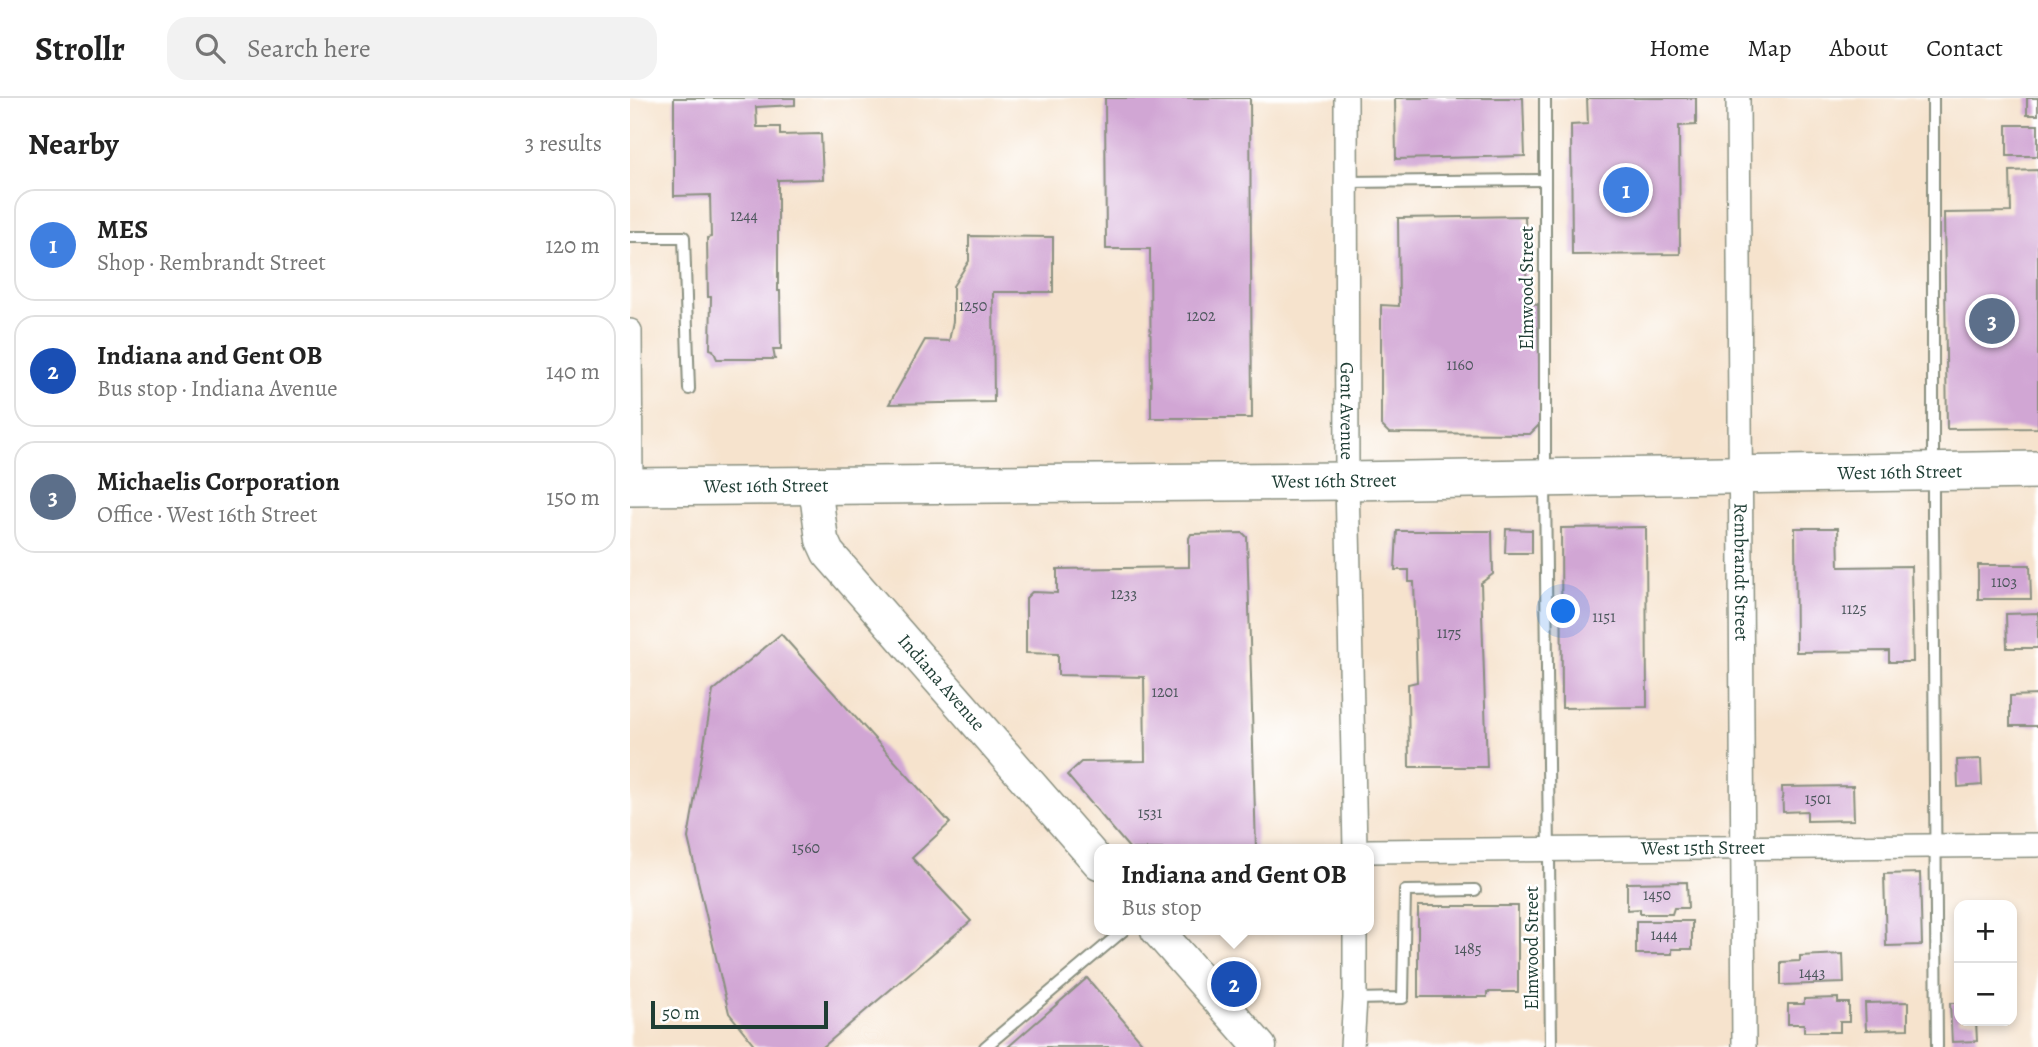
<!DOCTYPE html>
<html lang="en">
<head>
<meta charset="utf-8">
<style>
	:root { --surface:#fff; --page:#f2f2f2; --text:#222; --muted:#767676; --line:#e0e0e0; --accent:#b45309 }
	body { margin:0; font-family:Alegreya,serif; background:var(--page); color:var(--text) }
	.controls { position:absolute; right:21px; bottom:21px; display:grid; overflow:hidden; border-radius:14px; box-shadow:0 4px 10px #0003 }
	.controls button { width:63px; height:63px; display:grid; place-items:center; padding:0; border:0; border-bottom:2px solid var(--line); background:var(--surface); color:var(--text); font:35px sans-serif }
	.scale { position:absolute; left:21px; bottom:18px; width:177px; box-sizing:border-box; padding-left:7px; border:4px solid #1f3d34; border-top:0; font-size:19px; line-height:24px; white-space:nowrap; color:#1f3d34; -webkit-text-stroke:5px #fff; paint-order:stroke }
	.you { position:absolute; left:934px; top:514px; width:24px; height:24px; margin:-18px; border:5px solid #fff; border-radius:50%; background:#1a73e8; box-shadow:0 0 0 10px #1a73e833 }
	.badge { display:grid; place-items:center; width:46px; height:46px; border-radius:50%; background:var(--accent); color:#fff; font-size:23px; font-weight:700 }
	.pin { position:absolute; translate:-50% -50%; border:4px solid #fff; box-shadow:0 2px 7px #0006 }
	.popup { position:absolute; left:464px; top:746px; width:280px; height:91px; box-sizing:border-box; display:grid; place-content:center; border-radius:14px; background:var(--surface); filter:drop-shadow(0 2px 5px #0005); font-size:23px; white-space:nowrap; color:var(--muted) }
	.popup b { font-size:26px; color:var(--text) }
	.popup::after { content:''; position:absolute; left:50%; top:100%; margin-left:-14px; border:14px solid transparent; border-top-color:var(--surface) }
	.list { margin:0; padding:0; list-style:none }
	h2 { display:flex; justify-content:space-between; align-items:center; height:91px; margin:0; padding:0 28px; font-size:30px }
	h2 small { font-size:23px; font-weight:400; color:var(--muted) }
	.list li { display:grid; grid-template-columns:46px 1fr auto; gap:21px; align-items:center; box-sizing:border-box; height:112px; margin:0 14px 14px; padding:0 14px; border:2px solid var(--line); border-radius:21px }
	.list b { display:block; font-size:26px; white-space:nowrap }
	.list p { margin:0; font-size:23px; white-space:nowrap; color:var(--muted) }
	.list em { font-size:23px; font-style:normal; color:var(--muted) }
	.icon { flex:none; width:38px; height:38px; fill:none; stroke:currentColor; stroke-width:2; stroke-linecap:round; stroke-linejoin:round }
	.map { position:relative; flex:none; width:1408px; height:949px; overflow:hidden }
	header { display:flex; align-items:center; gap:42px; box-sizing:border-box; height:98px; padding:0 35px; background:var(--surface); border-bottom:2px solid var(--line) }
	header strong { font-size:33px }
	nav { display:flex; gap:38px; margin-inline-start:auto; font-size:24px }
	.search { width:490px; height:63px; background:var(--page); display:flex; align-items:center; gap:18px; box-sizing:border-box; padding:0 24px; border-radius:21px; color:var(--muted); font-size:26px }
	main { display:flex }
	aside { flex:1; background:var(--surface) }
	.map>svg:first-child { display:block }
	.building { fill:#d1a6d4 }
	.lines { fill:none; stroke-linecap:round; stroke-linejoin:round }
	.lane-casing { stroke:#8a9080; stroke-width:14 }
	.street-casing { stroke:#8a9080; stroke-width:26 }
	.secondary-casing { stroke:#8a9080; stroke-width:35 }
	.primary-casing { stroke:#8a9080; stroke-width:40 }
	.lane { stroke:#fff; stroke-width:10 }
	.street { stroke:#fff; stroke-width:23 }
	.secondary { stroke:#fff; stroke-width:32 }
	.primary { stroke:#fff; stroke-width:37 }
	.labels { text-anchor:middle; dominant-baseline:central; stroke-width:5; stroke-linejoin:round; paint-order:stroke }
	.number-label { font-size:16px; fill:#4c575c }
	.street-label { font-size:19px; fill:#1f3d34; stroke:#fff }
</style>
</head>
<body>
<header>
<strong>Strollr</strong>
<div class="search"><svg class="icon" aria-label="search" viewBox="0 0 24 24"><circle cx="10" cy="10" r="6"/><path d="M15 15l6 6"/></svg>Search here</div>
<nav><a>Home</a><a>Map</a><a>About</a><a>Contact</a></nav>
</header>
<main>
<aside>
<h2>Nearby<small>3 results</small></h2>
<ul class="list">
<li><span class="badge" style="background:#3f7fe0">1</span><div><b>MES</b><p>Shop · Rembrandt Street</p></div><em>120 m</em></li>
<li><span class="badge" style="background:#1a4fb4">2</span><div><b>Indiana and Gent OB</b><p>Bus stop · Indiana Avenue</p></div><em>140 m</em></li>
<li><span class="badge" style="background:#5c6f8a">3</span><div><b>Michaelis Corporation</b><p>Office · West 16th Street</p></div><em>150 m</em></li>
</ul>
</aside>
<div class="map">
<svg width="1408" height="949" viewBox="0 0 1408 949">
	<rect width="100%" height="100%" fill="#fff"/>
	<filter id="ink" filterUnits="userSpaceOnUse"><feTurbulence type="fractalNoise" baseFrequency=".0143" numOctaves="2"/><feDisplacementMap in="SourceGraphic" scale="14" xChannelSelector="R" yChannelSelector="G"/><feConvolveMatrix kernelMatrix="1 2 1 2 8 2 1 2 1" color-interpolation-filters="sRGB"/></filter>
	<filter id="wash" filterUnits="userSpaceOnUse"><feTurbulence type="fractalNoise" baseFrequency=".00686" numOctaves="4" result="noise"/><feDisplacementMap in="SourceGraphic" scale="28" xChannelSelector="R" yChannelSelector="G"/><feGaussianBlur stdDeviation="1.57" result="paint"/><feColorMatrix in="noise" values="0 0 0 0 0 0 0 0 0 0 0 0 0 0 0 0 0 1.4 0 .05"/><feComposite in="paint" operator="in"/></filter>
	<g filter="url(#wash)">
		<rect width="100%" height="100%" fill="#f6e3cd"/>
		<g id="blocks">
			<g class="building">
				<polygon points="44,0 165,0 165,7 126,9 127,29 150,29 150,37 191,36 193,81 148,82 148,193 150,193 151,251 143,251 145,261 87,261 83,252 80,251 81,199 78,199 77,140 81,139 80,97 44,98"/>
				<polygon points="475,0 620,0 622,320 521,320 520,151 476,151"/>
				<polygon points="765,0 893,0 895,58 766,61"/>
				<polygon points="957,0 1066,0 1066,27 1049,28 1050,156 942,157 941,27 958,26"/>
				<rect x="1397" y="0" width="11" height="17"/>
				<rect x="1377" y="27" width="31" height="31"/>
				<polygon points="1408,72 1408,330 1317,331 1314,115 1381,114 1380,73"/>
				<polygon points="895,118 897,205 908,206 910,326 900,336 759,335 751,327 751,207 769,208 768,120"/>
				<polygon points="339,138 423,139 423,194 363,194 364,304 259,306 295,242 319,243 323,223 323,188 339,163"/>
				<polygon points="1016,429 1017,609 932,610 931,430"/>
				<polygon points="1165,430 1208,430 1209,469 1281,468 1283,564 1259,564 1259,553 1166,554"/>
				<polygon points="876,431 902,432 902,455 875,455"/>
				<polygon points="767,433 862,433 863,476 851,485 857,669 779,669 778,586 787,584 784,484 779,484 779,472 765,472"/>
				<polygon points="613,435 617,439 626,751 500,751 437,677 451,664 515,663 514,579 428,577 428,556 396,555 396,500 402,494 427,495 427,471 559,469 559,440 561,436"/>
				<polygon points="1348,467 1400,467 1401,501 1348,501"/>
				<polygon points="1408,515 1408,550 1377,550 1376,516"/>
				<polygon points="151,536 320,725 282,760 341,823 193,949 126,949 99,915 58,740 83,593"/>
				<polygon points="1408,597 1408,628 1380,628 1380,598"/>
				<polygon points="1351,661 1352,687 1328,689 1327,662"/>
				<polygon points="1223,688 1224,722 1177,723 1177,713 1153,714 1152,689"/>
				<polygon points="1290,775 1292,847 1256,848 1254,776"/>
				<polygon points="1057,784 1058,810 1044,810 1042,816 1010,816 1010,811 997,812 997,785"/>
				<polygon points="788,808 888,808 888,894 857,894 857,899 788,899"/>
				<polygon points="1006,823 1062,823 1062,851 1042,851 1042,856 1006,856"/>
				<polygon points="1213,856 1214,885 1151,887 1151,864 1170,863 1170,858"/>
				<polygon points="457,880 516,949 378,949"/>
				<polygon points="1208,900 1208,905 1219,905 1219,924 1210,924 1210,934 1174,934 1174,926 1158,926 1158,906 1174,906 1174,901"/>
				<polygon points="1278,904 1278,931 1236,932 1235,905"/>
				<polygon points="1320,905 1329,905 1329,923 1346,923 1347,943 1322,944"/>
			</g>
		</g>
	</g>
	<g filter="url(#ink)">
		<use href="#blocks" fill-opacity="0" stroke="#8a9080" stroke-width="2"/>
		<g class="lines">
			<g class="lane-casing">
				<g id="lane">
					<polyline points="915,0 915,381 921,949"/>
					<polyline points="1303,0 1303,420 1307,949"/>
					<polyline points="716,84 915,82"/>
					<polyline points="0,139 54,139 59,291"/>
					<polyline points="725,901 773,900 775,793 845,792"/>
					<polyline points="355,949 494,832"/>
				</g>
			</g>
			<g class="street-casing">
				<g id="street">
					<path id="s1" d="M716,0L717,383L725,751"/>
					<path id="s2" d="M1108,0L1114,949"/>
					<polyline points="0,233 1,389"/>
					<path id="s3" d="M739,753L1408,747"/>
					<polyline points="722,949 725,901 725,832"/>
				</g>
			</g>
			<g class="secondary-casing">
				<g id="secondary">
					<path id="s4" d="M185,387L192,442L198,455L469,765"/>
					<polyline points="527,832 630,949"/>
				</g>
			</g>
			<g class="primary-casing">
				<g id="primary">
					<path id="s5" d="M0,389L717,383L1408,372"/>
				</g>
			</g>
			<use href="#lane" class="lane"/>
			<use href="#street" class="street"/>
			<use href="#secondary" class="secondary"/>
			<use href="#primary" class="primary"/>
		</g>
	</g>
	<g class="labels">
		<g class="number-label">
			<text x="114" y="118">1244</text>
			<text x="343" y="208">1250</text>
			<text x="571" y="218">1202</text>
			<text x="830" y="267">1160</text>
			<text x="1374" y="484">1103</text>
			<text x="494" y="496">1233</text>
			<text x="1224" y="511">1125</text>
			<text x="974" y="519">1151</text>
			<text x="819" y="535">1175</text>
			<text x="535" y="594">1201</text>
			<text x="1188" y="701">1501</text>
			<text x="520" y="715">1531</text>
			<text x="176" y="750">1560</text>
			<text x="1027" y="797">1450</text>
			<text x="1034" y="837">1444</text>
			<text x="838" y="851">1485</text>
			<text x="1182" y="875">1443</text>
		</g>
		<g class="street-label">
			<text transform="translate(897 190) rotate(-90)">Elmwood Street</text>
			<text stroke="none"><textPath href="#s1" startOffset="313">Gent Avenue</textPath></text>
			<text stroke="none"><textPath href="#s5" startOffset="1270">West 16th Street</textPath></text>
			<text stroke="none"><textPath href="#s5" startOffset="704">West 16th Street</textPath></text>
			<text stroke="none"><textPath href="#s5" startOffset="136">West 16th Street</textPath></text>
			<text stroke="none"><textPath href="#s2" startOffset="474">Rembrandt Street</textPath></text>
			<text stroke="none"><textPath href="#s4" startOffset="242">Indiana Avenue</textPath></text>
			<text stroke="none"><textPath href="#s3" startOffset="334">West 15th Street</textPath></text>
			<text transform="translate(902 850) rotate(-90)">Elmwood Street</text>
		</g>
	</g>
</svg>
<div class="controls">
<button>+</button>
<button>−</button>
</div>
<div class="scale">50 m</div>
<div class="you"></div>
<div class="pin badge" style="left:996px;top:92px;background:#3f7fe0">1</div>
<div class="pin badge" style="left:604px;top:886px;background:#1a4fb4">2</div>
<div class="popup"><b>Indiana and Gent OB</b>Bus stop</div>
<div class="pin badge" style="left:1362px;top:223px;background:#5c6f8a">3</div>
</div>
</main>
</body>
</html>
